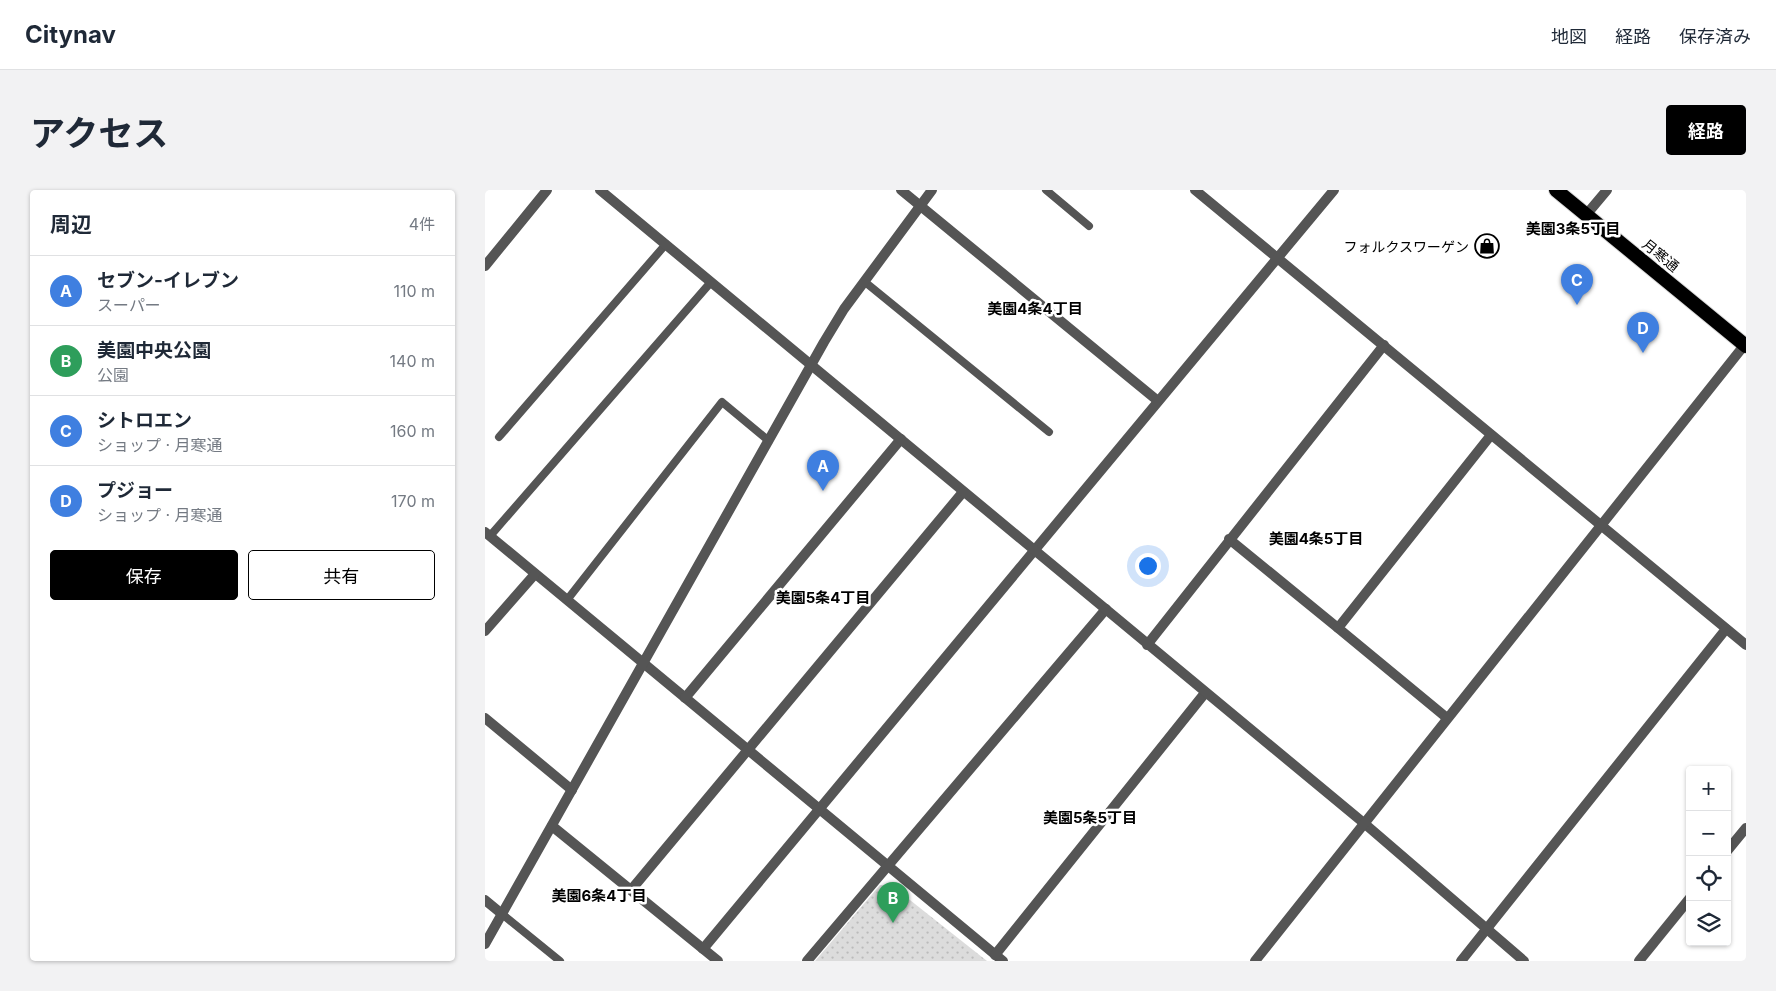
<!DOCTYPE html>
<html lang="ja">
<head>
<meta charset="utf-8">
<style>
	:root { --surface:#fff; --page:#f2f2f3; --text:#1f2937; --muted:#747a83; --line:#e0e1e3; --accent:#000 }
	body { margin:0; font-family:Inter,"Noto Sans JP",sans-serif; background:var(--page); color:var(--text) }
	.controls { position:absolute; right:15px; bottom:15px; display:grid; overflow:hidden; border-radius:5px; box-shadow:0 1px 4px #0004 }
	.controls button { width:45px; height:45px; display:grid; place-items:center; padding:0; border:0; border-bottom:1px solid var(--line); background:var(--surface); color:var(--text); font:25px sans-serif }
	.you { position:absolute; left:662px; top:375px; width:18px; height:18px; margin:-12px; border:4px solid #fff; border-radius:50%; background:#1a73e8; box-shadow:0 0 0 8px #1a73e833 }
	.badge { display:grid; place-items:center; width:32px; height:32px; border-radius:50%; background:var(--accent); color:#fff; font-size:16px; font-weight:700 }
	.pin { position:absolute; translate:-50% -41px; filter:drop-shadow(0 1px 2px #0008) }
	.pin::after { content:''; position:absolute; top:26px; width:18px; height:15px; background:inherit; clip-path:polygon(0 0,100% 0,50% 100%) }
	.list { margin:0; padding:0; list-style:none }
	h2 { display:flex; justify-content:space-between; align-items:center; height:65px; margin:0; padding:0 20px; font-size:21px }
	h2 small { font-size:16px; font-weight:400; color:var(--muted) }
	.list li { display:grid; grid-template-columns:32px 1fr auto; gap:15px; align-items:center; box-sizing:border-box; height:70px; padding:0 20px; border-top:1px solid var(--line) }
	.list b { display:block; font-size:19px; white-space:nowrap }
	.list p { margin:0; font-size:16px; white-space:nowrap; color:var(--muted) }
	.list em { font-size:16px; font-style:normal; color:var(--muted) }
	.actions { display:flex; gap:10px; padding:15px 20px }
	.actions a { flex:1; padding:11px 0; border:1px solid var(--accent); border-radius:5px; text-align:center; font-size:18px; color:var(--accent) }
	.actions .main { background:var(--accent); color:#fff }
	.icon { flex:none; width:28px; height:28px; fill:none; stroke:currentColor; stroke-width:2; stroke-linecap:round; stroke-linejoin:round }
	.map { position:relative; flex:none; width:1261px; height:771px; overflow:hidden; border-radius:5px }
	header { display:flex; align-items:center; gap:30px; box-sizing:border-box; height:70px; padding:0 25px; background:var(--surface); border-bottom:1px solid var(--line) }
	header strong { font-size:24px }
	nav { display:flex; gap:28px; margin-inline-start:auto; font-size:18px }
	.intro { display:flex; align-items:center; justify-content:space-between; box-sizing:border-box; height:120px; padding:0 30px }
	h1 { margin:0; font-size:35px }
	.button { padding:12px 22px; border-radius:5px; background:var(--accent); color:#fff; font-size:18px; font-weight:700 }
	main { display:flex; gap:30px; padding:0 30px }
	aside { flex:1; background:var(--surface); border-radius:5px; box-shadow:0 1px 4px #0004 }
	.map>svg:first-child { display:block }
	.park { fill:url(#park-dots) }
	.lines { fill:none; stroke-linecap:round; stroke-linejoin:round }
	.trunk-casing { stroke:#dbdbdb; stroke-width:16 }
	.service { stroke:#555; stroke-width:8 }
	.minor { stroke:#555; stroke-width:10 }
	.tertiary { stroke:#555; stroke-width:10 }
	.trunk { stroke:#000; stroke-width:14 }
	.labels { text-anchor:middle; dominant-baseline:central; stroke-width:5; stroke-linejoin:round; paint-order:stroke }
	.poi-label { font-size:14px; fill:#000; stroke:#fff; text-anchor:end }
	.street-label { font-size:14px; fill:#000; stroke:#fff }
	.neighbourhood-label { font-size:15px; font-weight:bold; fill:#000; stroke:#fff }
</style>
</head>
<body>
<header>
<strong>Citynav</strong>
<nav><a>地図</a><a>経路</a><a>保存済み</a></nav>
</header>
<div class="intro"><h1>アクセス</h1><a class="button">経路</a></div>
<main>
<aside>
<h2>周辺<small>4件</small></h2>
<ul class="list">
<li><span class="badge" style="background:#3f7fe0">A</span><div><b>セブン-イレブン</b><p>スーパー</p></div><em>110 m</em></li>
<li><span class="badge" style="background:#2e9e5b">B</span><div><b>美園中央公園</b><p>公園</p></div><em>140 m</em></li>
<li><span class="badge" style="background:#3f7fe0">C</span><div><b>シトロエン</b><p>ショップ · 月寒通</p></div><em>160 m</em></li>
<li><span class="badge" style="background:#3f7fe0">D</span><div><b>プジョー</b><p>ショップ · 月寒通</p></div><em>170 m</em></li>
</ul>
<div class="actions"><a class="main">保存</a><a>共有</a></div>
</aside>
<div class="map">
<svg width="1261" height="771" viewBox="0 0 1261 771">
	<defs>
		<pattern id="park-dots" width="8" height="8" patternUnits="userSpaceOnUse" patternTransform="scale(1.25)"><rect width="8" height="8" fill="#dcdcdc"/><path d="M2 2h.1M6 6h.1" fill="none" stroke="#bbb" stroke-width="1.8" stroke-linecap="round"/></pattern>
	</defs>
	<rect width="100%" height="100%" fill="#fff"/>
	<polygon class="park" points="395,695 406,695 502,771 330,771"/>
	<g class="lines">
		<g class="trunk-casing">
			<polyline id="trunk" points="1071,0 1261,156"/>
		</g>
		<g class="service">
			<polyline points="561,0 604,36"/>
			<polyline points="380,92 564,242"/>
			<polyline points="14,247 181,54"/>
			<polyline points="5,346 226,92"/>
			<polyline points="82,410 237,212 284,251"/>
			<polyline points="17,724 75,771"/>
		</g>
		<g class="minor">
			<polyline points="416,0 673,211"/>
			<polyline points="710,0 1261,455"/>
			<polyline points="1101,25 1122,0"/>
			<polyline points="0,76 62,0"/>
			<polyline points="0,342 518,771"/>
			<polyline points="744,349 853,438"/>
			<polyline points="0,441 50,384"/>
			<polyline points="662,455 899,155"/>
			<polyline points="200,508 416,249"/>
			<polyline points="0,528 87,600"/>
			<polyline points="962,528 853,438 1006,245"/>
			<polyline points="67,636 233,771"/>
			<polyline points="1242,661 1261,638"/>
			<polyline points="146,700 478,302"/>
			<polyline points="0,710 17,724"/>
			<polyline points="0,754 339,152 359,119 447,0"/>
			<polyline points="218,759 849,0"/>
			<polyline points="510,765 720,503"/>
			<polyline points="322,771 621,419"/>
			<polyline points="976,771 1241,439"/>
			<polyline points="1154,771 1205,708"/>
		</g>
		<g class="tertiary">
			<polyline points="115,0 880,634 1039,771"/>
			<polyline points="770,771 1261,153"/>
		</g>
		<use href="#trunk" class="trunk"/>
	</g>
	<defs>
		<g id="shop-ring" transform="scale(1.25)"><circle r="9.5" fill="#fff" stroke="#000" stroke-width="1.5"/><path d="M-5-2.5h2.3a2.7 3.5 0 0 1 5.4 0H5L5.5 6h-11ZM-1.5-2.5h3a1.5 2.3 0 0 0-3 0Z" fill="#000"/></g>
	</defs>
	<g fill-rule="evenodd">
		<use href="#shop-ring" x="1002" y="56"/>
	</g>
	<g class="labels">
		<g class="poi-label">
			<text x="984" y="56">フォルクスワーゲン</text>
		</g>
		<g class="street-label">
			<text transform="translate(1176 65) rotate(39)">月寒通</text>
		</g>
		<g class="neighbourhood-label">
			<text x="1088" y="38">美園3条5丁目</text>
			<text x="550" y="118">美園4条4丁目</text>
			<text x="831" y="348">美園4条5丁目</text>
			<text x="338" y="407">美園5条4丁目</text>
			<text x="605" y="627">美園5条5丁目</text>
			<text x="114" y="705">美園6条4丁目</text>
		</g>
	</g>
</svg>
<div class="controls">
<button>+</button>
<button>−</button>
<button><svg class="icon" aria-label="locate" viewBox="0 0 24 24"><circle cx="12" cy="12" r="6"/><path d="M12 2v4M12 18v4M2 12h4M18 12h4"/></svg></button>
<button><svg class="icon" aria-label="layers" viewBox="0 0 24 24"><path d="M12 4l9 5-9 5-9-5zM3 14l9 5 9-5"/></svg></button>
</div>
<div class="you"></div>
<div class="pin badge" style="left:338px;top:301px;background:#3f7fe0">A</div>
<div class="pin badge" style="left:408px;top:733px;background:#2e9e5b">B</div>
<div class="pin badge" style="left:1092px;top:115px;background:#3f7fe0">C</div>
<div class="pin badge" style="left:1158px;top:163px;background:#3f7fe0">D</div>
</div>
</main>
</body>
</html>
